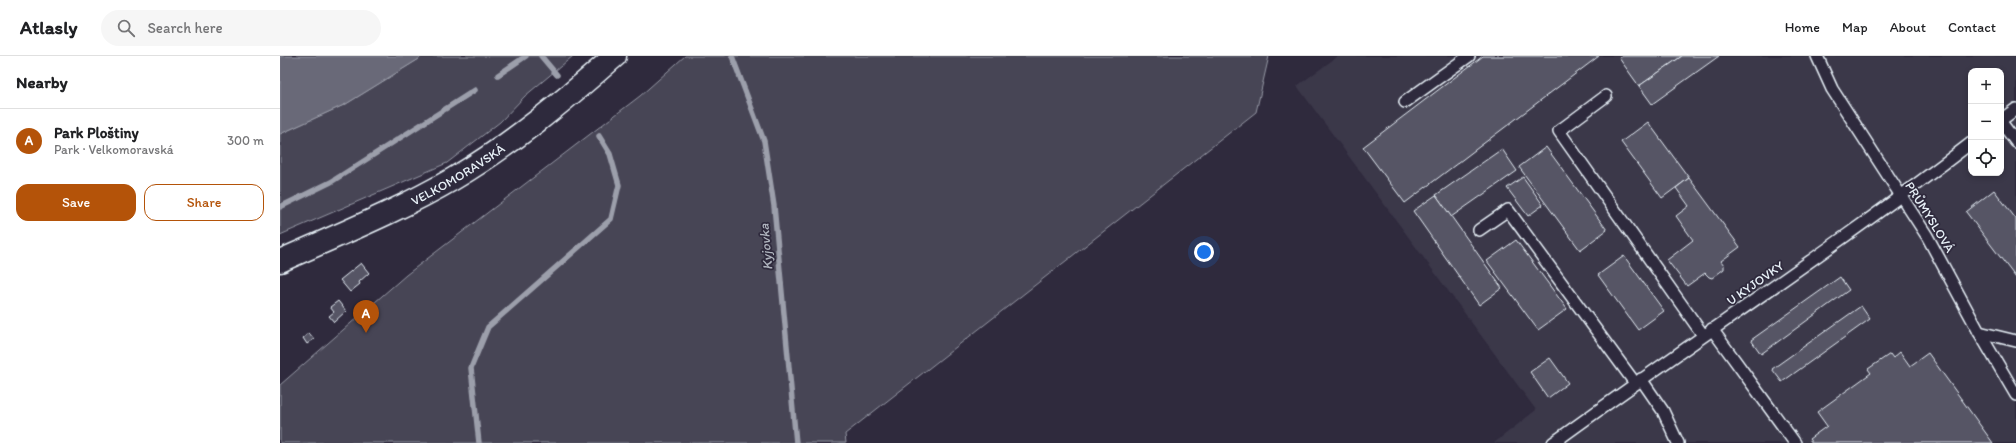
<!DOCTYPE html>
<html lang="en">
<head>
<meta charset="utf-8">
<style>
	:root { --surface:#fff; --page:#f6f6f6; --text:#202124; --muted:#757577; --line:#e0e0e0; --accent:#b45309 }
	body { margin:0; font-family:Itim,sans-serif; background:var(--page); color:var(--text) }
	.controls { position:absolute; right:12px; top:12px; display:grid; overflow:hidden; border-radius:8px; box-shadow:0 2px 6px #0003 }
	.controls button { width:36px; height:36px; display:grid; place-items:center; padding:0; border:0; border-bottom:1px solid var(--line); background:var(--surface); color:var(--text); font:20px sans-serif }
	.you { position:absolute; left:924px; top:196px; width:14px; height:14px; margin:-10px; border:3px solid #fff; border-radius:50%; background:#1a73e8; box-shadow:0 0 0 6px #1a73e833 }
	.badge { display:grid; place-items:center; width:26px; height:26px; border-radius:50%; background:var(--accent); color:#fff; font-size:13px; font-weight:700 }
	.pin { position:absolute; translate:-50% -33px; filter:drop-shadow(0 1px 2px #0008) }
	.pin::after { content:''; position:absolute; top:21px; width:14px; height:12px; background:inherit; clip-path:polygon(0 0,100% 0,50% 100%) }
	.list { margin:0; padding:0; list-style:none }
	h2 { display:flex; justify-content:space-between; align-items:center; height:52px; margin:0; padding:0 16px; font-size:17px }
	h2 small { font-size:13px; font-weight:400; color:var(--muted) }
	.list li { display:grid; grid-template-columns:26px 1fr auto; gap:12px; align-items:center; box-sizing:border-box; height:64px; padding:0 16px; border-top:1px solid var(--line) }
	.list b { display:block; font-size:15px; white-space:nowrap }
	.list p { margin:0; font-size:13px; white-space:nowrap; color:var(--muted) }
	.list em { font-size:13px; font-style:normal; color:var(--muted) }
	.actions { display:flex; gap:8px; padding:12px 16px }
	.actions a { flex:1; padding:9px 0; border:1px solid var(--accent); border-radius:12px; text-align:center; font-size:14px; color:var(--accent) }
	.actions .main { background:var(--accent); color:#fff }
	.icon { flex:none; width:22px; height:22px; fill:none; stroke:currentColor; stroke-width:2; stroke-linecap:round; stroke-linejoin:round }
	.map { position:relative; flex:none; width:1736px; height:387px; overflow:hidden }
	header { display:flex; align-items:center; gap:24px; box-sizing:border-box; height:56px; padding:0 20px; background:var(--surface); border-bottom:1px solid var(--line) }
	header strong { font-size:19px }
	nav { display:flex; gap:22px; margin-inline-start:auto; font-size:14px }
	.search { width:280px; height:36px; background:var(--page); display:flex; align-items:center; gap:10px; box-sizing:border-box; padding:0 14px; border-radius:22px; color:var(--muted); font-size:15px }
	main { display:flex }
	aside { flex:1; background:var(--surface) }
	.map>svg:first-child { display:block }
	.built { fill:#3b3749; fill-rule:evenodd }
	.green { fill:#464455; stroke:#979aa6 }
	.water { fill:#696978; stroke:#9c9fab }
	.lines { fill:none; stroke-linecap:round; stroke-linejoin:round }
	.stream { stroke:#9c9fab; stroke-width:5.5 }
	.building { fill:#575565; stroke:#e8f1f8 }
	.service-casing { stroke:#e8f1f8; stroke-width:14 }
	.tertiary-casing { stroke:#e8f1f8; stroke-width:25 }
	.service { stroke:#2f2a3d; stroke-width:11 }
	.tertiary { stroke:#2f2a3d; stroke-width:22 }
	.labels { text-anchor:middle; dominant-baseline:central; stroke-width:3.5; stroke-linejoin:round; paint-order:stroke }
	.street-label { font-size:13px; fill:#e8f1f8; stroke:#2f2a3d }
	.water-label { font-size:14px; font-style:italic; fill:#afb4be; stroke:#2f2a3d }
</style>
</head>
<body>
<header>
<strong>Atlasly</strong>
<div class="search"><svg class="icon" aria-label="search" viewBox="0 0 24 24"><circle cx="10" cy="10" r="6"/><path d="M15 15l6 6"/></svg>Search here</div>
<nav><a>Home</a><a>Map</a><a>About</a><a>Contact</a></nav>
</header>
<main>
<aside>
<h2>Nearby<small></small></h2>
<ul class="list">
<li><span class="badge">A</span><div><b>Park Ploštiny</b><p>Park · Velkomoravská</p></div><em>300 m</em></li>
</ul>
<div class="actions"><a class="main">Save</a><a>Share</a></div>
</aside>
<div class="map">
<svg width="1736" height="387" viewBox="0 0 1736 387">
	<rect width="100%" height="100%" fill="#2f2a3d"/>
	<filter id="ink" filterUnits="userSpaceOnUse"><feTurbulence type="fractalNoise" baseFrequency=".025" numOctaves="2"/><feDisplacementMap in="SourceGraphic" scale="8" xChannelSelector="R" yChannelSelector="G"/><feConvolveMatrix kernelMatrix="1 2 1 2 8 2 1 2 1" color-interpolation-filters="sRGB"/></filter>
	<g filter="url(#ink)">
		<path class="built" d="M1058,0H1736V387H1214L1256,354L1017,30ZM1691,15H1721V117H1691Z"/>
		<g class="green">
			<polygon points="141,0 293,0 245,40 220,66 167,107 0,179 0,78 66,48 139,3"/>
			<polygon points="405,0 989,0 976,56 565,378 566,387 0,387 0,329 126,219 360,40"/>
		</g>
		<polygon class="water" points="0,0 141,0 139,3 66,48 0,78"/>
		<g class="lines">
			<g class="stream">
				<polyline points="261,0 277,19"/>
				<polyline points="452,0 484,85 494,150 516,387"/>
				<polyline points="218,19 246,0"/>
				<polyline points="0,151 51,126 195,34"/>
				<polyline points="199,387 191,312 208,271 331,163 339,129 330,98 319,80"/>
			</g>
		</g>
		<g class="building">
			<polygon points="1203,0 1319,0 1125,147 1083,91"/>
			<polygon points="1343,0 1402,0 1359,30 1339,2"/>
			<polygon points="1402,0 1439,0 1372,48 1359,30"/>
			<polygon points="1368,66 1409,122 1382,142 1341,86"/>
			<polygon points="1266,91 1327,174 1300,194 1239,111"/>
			<polygon points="1222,93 1237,115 1171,161 1156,139"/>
			<polygon points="1243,121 1263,149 1248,160 1227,132"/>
			<polygon points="1409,122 1460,191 1441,205 1444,209 1444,213 1432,222 1429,221 1425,217 1407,230 1387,204 1413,184 1396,160 1409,150 1396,132"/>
			<polygon points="1714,134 1736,163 1736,222 1686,156"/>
			<polygon points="1156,139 1222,232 1199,249 1133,155"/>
			<polygon points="1236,184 1287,253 1258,274 1207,205"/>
			<polygon points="1344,200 1384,255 1358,274 1318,219"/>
			<polygon points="81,207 89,217 79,226 80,228 70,236 60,224"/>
			<polygon points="1560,221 1569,234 1481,298 1471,284"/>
			<polygon points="58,245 66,255 54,266 49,260 54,256 50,251"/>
			<polygon points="1581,250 1590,263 1502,326 1492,313"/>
			<polygon points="29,277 34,283 27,288 23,282"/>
			<polygon points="1620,296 1630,310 1648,297 1713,387 1532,387 1529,383 1547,370 1537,356 1591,317 1588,313 1610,298 1613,302"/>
			<polygon points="1270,302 1288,327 1268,342 1250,316"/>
		</g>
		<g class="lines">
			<g class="service-casing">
				<g id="service">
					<polyline points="1537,0 1552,33 1647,180 1699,276 1736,339"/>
					<polyline points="1326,40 1279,75 1423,279"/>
					<polyline points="1125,46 1189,0"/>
					<polyline points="1721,64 1736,53"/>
					<polyline points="1721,66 1736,86"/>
					<polyline points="1199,174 1228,154 1355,327"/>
					<polyline points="1432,273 1515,387"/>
					<polyline points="1699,276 1736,285"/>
					<polyline points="1361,323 1383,355 1398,387"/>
					<path d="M1273,387C1411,286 1555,192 1691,87"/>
				</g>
			</g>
			<g class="tertiary-casing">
				<g id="tertiary">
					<path id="s1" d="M0,205C58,179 118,155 173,123C232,88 284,45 335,0"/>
				</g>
			</g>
			<use href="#service" class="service"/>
			<use href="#tertiary" class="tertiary"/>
		</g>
	</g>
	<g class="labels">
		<g class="street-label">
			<text stroke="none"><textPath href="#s1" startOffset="198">VELKOMORAVSKÁ</textPath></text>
			<text transform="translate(1650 161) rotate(58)">PRŮMYSLOVÁ</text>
			<text transform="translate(1475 227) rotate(-35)">U KYJOVKY</text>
		</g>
		<g class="water-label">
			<text transform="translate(486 191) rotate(-95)">Kyjovka</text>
		</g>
	</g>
</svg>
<div class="controls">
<button>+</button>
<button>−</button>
<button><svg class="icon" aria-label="locate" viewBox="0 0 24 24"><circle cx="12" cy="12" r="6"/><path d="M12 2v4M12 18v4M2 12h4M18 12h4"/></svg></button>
</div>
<div class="you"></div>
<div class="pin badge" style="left:86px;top:277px">A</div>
</div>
</main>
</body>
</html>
